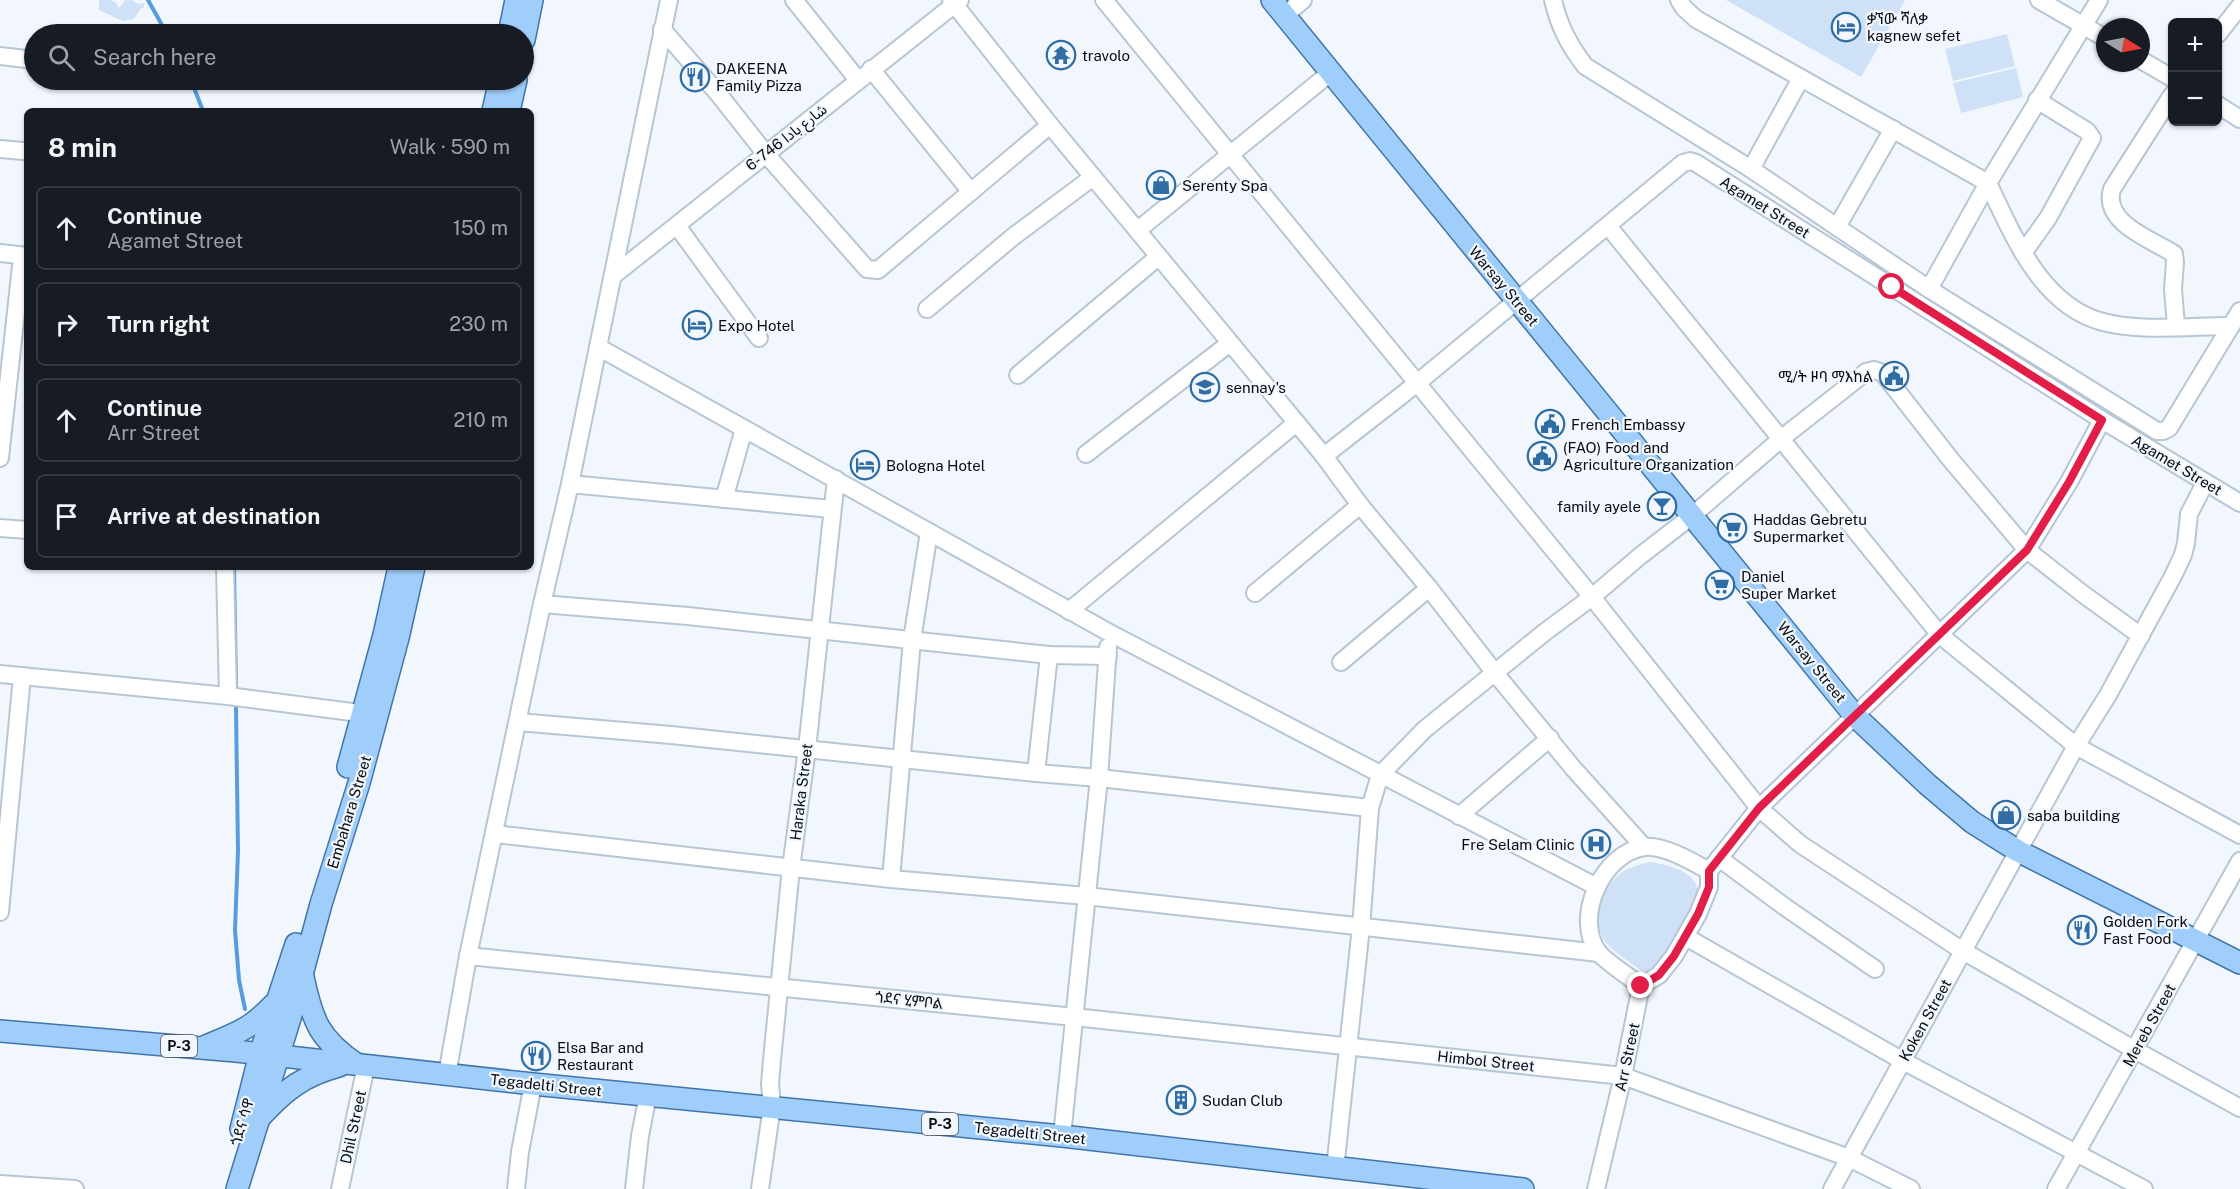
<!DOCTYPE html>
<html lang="en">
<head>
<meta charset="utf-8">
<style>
	:root { --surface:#171b24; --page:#242831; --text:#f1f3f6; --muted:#9ea1a6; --line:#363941 }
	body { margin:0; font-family:"Public Sans","Noto Sans Arabic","Noto Sans Ethiopic",sans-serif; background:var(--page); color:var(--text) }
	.controls { position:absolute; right:18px; top:18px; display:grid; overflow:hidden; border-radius:9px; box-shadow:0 2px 4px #0004 }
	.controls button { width:54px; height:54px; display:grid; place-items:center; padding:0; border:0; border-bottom:2px solid var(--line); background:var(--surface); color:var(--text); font:30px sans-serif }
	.compass { position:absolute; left:2096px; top:18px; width:54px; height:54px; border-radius:50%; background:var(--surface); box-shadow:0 2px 4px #0004; rotate:100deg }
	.stop { position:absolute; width:18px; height:18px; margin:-14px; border:4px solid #e11d48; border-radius:50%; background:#fff }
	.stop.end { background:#e11d48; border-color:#fff; box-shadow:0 2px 6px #0008 }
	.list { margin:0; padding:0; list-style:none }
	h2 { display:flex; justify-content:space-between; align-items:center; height:78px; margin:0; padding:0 24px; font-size:26px }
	h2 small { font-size:20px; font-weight:400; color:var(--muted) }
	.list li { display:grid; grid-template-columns:39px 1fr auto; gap:18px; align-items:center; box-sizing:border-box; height:84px; margin:0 12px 12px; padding:0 12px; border:2px solid var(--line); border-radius:9px }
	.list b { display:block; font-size:22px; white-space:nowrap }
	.list p { margin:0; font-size:20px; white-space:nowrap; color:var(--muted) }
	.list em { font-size:20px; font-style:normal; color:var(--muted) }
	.icon { flex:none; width:33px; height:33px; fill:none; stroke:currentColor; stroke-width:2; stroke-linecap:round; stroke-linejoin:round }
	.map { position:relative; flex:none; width:2240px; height:1189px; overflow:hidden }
	.search { position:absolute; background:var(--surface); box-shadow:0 2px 4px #0004; left:24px; top:24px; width:510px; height:66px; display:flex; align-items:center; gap:15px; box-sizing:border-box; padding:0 21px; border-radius:33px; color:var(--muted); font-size:22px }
	.panel { position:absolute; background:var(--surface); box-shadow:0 2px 4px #0004; left:24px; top:108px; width:510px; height:462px; border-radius:9px }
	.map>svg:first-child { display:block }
	.green { fill:#cee1f6 }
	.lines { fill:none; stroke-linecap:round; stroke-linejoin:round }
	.stream { stroke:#569de0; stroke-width:4 }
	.minor-casing { stroke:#b7c6d4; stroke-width:20 }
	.major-casing { stroke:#4275a6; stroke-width:24 }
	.minor { stroke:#fff; stroke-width:16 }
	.major { stroke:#a0cefa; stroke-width:21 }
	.route { stroke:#e11d48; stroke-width:8 }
	.labels { text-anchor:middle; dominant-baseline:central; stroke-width:4.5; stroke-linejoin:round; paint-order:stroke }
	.shield { fill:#f1f7fd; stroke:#4d5258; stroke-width:1.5 }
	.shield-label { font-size:14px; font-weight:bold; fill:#070c11 }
	.poi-label { font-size:15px; fill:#070c11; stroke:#f1f7fd; text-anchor:start }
	.street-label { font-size:15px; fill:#070c11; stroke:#f1f7fd }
</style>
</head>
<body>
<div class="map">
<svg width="2240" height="1189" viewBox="0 0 2240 1189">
	<rect width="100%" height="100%" fill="#f1f7fd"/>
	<g class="green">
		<polygon points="99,0 111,0 116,3 119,8 125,0 132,0 138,4 145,3 143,8 140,9 134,19 123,21 99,10"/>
		<polygon points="1726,0 1905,0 1861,77"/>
		<polygon points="2007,34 2015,66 1953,81 1945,49"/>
		<polygon points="2016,68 2023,97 1961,113 1953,83"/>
		<path d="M1650,862C1667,865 1694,870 1698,890C1687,913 1674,948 1656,966C1652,970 1648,971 1642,971C1631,963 1618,955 1608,945C1589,926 1600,889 1620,874C1629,867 1639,865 1650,862Z"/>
	</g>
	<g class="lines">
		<g class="stream">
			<polyline points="148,0 167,34"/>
			<polyline points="191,80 203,111"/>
			<polyline points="234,567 236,688"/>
			<polyline points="236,708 238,851 235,930 239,980 245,1009"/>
		</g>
		<g class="minor-casing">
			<g id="minor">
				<polyline points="794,0 858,80"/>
				<polyline points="951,0 1050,125 1324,456 1360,505 1429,588 1495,673 1573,768 1644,847"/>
				<polyline points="1104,0 1592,597 1759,808 1800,844 1963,951 2135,1050 2240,1108"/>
				<path d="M1553,0C1559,26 1569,45 1585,66L1751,169"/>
				<path d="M1679,0L1684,8L1696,19L1988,183C2013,235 2041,306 2103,322C2140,332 2193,326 2231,326"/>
				<polyline points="2039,0 2105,38"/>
				<polyline points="1285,15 1303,0"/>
				<polyline points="662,29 720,96 765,153 867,269 878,270 1050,125"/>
				<polyline points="2218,34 2240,6"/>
				<polyline points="0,56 34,60"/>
				<polyline points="2141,60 2172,78"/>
				<polyline points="871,69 971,192"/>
				<polyline points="1801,78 1751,169 1929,289 1988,183 2099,0"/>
				<path d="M2172,95L2112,189C2102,223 2151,239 2174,254L2175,262L2173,289L2176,326"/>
				<polyline points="2218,105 2240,119"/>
				<polyline points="0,149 23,151"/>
				<polyline points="677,226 759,338"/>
				<polyline points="1608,226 1940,635 2076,746 2240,835"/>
				<polyline points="1837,227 1893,129"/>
				<polyline points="1138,230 1330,73"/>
				<polyline points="0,253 27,256"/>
				<polyline points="2023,253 2048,218 2092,138 2087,131 2037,100"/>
				<polyline points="614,275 960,0"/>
				<polyline points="1929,289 2157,431 2163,431 2169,428 2240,311"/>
				<polyline points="927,309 1014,236 1093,177"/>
				<polyline points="598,347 1108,632 1597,887"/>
				<polyline points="1018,375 1158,257"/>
				<polyline points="1086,454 1230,343"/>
				<polyline points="1324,456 1416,384 1683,163 1690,161 1696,163 2102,420 2240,503"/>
				<polyline points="0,458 21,266"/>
				<polyline points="570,484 831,509"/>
				<polyline points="724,499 744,429"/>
				<polyline points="0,528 27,530"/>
				<polyline points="225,567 228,696"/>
				<polyline points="1255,593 1360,505"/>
				<polyline points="542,604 688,616 1049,655 1108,656"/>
				<polyline points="1069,611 1295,424"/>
				<polyline points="1341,662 1429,588"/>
				<polyline points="0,674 228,696 375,715"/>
				<polyline points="518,722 671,735 1036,773 1099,778 1370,808"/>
				<polyline points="1036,773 1049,655"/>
				<polyline points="1459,816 1550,738"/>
				<polyline points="495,834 891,879 1086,896 1599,953"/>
				<polyline points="1719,858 1785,907 1875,969"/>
				<polyline points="891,879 912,640 929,532"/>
				<polyline points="0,912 22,676"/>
				<polyline points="1686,937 1903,1061 2144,1189"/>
				<polyline points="468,956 1074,1017 1623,1076 1849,1158 1911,1189"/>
				<path d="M1641,986C1630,977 1607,963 1598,952C1573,917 1603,852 1645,847C1664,845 1693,862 1709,871"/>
				<polyline points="447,1075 468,956 542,604 570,484 669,0"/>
				<polyline points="1062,1136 1099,778 1108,647"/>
				<polyline points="1335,1169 1361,927 1370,808 1380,775 1425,729 1545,632 1592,597 1640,556 1693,515 1782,438 1866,372 1874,370 1883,373 1951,460 2027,550 2083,594 2141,636"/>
				<polyline points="0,1184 75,1189"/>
				<polyline points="340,1189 366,1066"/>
				<polyline points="516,1189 520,1152 533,1084"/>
				<polyline points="634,1189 640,1136 648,1095"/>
				<polyline points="760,1189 772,1106 770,1084 772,1060 791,868 807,749 836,479"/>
				<polyline points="1596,1189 1623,1076 1641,986 1659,975 1674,956 1698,914 1709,887 1709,871 1759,808 2027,550 2069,482 2102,420"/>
				<polyline points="1832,1189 2076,746 2108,695 2173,576 2183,555 2186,543 2189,514 2205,483"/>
				<polyline points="2056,1189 2240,861"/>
			</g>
		</g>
		<g class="major-casing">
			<g id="major">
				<polyline points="1272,0 1855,716 1927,784 1972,822 2018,851 2240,963"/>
				<polyline points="509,34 516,0"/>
				<polyline points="524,40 532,0"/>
				<polyline points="493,111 500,80"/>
				<polyline points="509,111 516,80"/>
				<polyline points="348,767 384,635 399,567"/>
				<path d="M303,977C312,1020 319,1039 356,1064"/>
				<polyline points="0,1031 236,1051 533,1084 1062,1136 1523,1189"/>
				<path d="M206,1046C237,1033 249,1030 273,1005"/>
				<path d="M261,1116C286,1089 303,1076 339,1066"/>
				<polyline points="241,1129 260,1054 296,944"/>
				<polyline points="237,1189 291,1015 321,904 359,783 398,638 414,567"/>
			</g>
		</g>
		<use href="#minor" class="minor"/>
		<use href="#major" class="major"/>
	</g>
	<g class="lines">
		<polyline class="route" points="1641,986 1659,975 1674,956 1698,914 1709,887 1709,871 1759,808 2027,550 2069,482 2102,420 1892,287"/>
	</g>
	<defs>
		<g id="hotel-ring" transform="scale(1.5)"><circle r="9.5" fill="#f1f7fd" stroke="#2f6da4" stroke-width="1.5"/><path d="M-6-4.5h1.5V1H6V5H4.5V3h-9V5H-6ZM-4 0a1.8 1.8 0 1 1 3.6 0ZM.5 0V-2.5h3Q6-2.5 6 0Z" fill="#2f6da4"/></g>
		<g id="temple-ring" transform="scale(1.5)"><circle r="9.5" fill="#f1f7fd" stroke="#2f6da4" stroke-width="1.5"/><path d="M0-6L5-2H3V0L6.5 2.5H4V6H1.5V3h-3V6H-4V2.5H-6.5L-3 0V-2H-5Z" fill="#2f6da4"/></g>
		<g id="restaurant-ring" transform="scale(1.5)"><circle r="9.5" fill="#f1f7fd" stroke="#2f6da4" stroke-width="1.5"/><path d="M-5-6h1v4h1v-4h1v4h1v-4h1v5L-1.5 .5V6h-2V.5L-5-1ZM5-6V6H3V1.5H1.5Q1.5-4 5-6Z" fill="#2f6da4"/></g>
		<g id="shop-ring" transform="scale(1.5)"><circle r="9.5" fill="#f1f7fd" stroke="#2f6da4" stroke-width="1.5"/><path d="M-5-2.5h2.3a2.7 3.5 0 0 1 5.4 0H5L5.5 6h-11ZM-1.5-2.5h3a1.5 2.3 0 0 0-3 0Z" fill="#2f6da4"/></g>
		<g id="civic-ring" transform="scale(1.5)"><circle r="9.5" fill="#f1f7fd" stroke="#2f6da4" stroke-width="1.5"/><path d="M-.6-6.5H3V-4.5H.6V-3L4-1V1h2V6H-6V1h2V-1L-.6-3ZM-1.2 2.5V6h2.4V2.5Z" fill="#2f6da4"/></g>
		<g id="school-ring" transform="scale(1.5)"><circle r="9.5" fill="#f1f7fd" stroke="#2f6da4" stroke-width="1.5"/><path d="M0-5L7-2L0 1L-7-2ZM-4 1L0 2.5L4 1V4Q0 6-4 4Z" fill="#2f6da4"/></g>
		<g id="bar-ring" transform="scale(1.5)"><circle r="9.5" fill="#f1f7fd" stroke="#2f6da4" stroke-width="1.5"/><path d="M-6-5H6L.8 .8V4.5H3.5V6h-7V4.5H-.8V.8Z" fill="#2f6da4"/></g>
		<g id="supermarket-ring" transform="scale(1.5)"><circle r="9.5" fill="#f1f7fd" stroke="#2f6da4" stroke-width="1.5"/><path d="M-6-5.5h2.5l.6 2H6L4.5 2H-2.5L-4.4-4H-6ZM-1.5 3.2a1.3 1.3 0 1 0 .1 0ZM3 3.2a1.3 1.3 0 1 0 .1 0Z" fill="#2f6da4"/></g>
		<g id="hospital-ring" transform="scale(1.5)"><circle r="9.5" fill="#f1f7fd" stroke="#2f6da4" stroke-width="1.5"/><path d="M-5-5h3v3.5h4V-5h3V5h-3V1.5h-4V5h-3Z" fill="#2f6da4"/></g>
		<g id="building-ring" transform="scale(1.5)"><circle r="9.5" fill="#f1f7fd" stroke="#2f6da4" stroke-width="1.5"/><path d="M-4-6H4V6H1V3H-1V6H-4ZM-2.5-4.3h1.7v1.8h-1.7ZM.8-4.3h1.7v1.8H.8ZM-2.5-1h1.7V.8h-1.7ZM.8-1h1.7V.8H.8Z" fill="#2f6da4"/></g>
	</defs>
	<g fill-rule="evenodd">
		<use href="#hotel-ring" x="1846" y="27"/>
		<use href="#temple-ring" x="1061" y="55"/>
		<use href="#restaurant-ring" x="695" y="77"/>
		<use href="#shop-ring" x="1161" y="185"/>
		<use href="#hotel-ring" x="697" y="325"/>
		<use href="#civic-ring" x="1894" y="376"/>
		<use href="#school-ring" x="1205" y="387"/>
		<use href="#civic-ring" x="1550" y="424"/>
		<use href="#civic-ring" x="1542" y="456"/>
		<use href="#hotel-ring" x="865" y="465"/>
		<use href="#bar-ring" x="1662" y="506"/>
		<use href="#supermarket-ring" x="1732" y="528"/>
		<use href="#supermarket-ring" x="1720" y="585"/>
		<use href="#shop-ring" x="2006" y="815"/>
		<use href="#hospital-ring" x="1596" y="844"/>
		<use href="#restaurant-ring" x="2082" y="930"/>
		<use href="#restaurant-ring" x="536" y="1056"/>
		<use href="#building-ring" x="1181" y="1100"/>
	</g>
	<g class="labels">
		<g class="shield">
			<rect x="161" y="1035" width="36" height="22" rx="4.5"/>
			<rect x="922" y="1113" width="36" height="22" rx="4.5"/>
		</g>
		<g class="shield-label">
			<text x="179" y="1046">P-3</text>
			<text x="940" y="1124">P-3</text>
		</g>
		<g class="poi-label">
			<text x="1867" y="18">ቃኘው ሻለቃ<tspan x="1867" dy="17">kagnew sefet</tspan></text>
			<text x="1082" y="55">travolo</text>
			<text x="716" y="68">DAKEENA<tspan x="716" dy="17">Family Pizza</tspan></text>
			<text x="1182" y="185">Serenty Spa</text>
			<text x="718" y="325">Expo Hotel</text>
			<text x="1873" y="376" text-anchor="end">ሚ/ት ዞባ ማእከል</text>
			<text x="1226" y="387">sennay's</text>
			<text x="1571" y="424">French Embassy</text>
			<text x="1563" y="447">(FAO) Food and<tspan x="1563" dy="17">Agriculture Organization</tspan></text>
			<text x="886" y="465">Bologna Hotel</text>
			<text x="1641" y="506" text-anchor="end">family ayele</text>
			<text x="1753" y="519">Haddas Gebretu<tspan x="1753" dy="17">Supermarket</tspan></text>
			<text x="1741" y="576">Daniel<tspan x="1741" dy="17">Super Market</tspan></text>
			<text x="2027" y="815">saba building</text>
			<text x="1575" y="844" text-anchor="end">Fre Selam Clinic</text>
			<text x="2103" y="921">Golden Fork<tspan x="2103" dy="17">Fast Food</tspan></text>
			<text x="557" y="1047">Elsa Bar and<tspan x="557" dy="17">Restaurant</tspan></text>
			<text x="1202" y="1100">Sudan Club</text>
		</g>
		<g class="street-label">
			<text transform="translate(786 137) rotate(-38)">شارع بادا 746-6</text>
			<text transform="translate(1765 207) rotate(32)">Agamet Street</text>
			<text transform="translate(1504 286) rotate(50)">Warsay Street</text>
			<text transform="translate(2177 465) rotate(31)">Agamet Street</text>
			<text transform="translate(1812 662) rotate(51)">Warsay Street</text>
			<text transform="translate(801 792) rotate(-83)">Haraka Street</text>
			<text transform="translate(349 812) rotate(-73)">Embahara Street</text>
			<text transform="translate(909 1000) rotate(6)">ጎደና ሂምቦል</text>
			<text transform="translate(1925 1020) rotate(-61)">Koken Street</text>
			<text transform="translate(2149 1025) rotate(-61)">Mereb Street</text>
			<text transform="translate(1627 1057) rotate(-78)">Arr Street</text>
			<text transform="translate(1486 1061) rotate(6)">Himbol Street</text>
			<text transform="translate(546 1085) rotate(6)">Tegadelti Street</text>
			<text transform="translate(242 1122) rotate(-74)">ጎደና ሳዋ</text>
			<text transform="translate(353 1127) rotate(-78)">Dhil Street</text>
			<text transform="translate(1030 1133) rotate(6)">Tegadelti Street</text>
		</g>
	</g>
</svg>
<div class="controls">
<button>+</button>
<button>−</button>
</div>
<svg class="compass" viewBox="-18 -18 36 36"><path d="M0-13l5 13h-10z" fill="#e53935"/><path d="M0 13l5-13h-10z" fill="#9ea1a6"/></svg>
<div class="stop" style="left:1892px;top:287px"></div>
<div class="stop end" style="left:1641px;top:986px"></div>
<div class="search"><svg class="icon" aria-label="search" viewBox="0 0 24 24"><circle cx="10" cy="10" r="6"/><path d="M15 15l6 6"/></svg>Search here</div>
<section class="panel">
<h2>8 min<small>Walk · 590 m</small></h2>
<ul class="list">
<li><svg class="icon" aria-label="ahead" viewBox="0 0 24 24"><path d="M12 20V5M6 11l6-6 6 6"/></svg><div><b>Continue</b><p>Agamet Street</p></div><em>150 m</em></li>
<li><svg class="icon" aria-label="right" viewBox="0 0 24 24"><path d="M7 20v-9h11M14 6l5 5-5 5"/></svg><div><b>Turn right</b></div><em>230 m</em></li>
<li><svg class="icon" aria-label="ahead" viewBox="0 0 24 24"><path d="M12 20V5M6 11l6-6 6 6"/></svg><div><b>Continue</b><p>Arr Street</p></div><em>210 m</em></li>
<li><svg class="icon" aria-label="arrive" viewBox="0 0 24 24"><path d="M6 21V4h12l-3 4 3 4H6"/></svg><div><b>Arrive at destination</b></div></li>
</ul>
</section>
</div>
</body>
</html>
